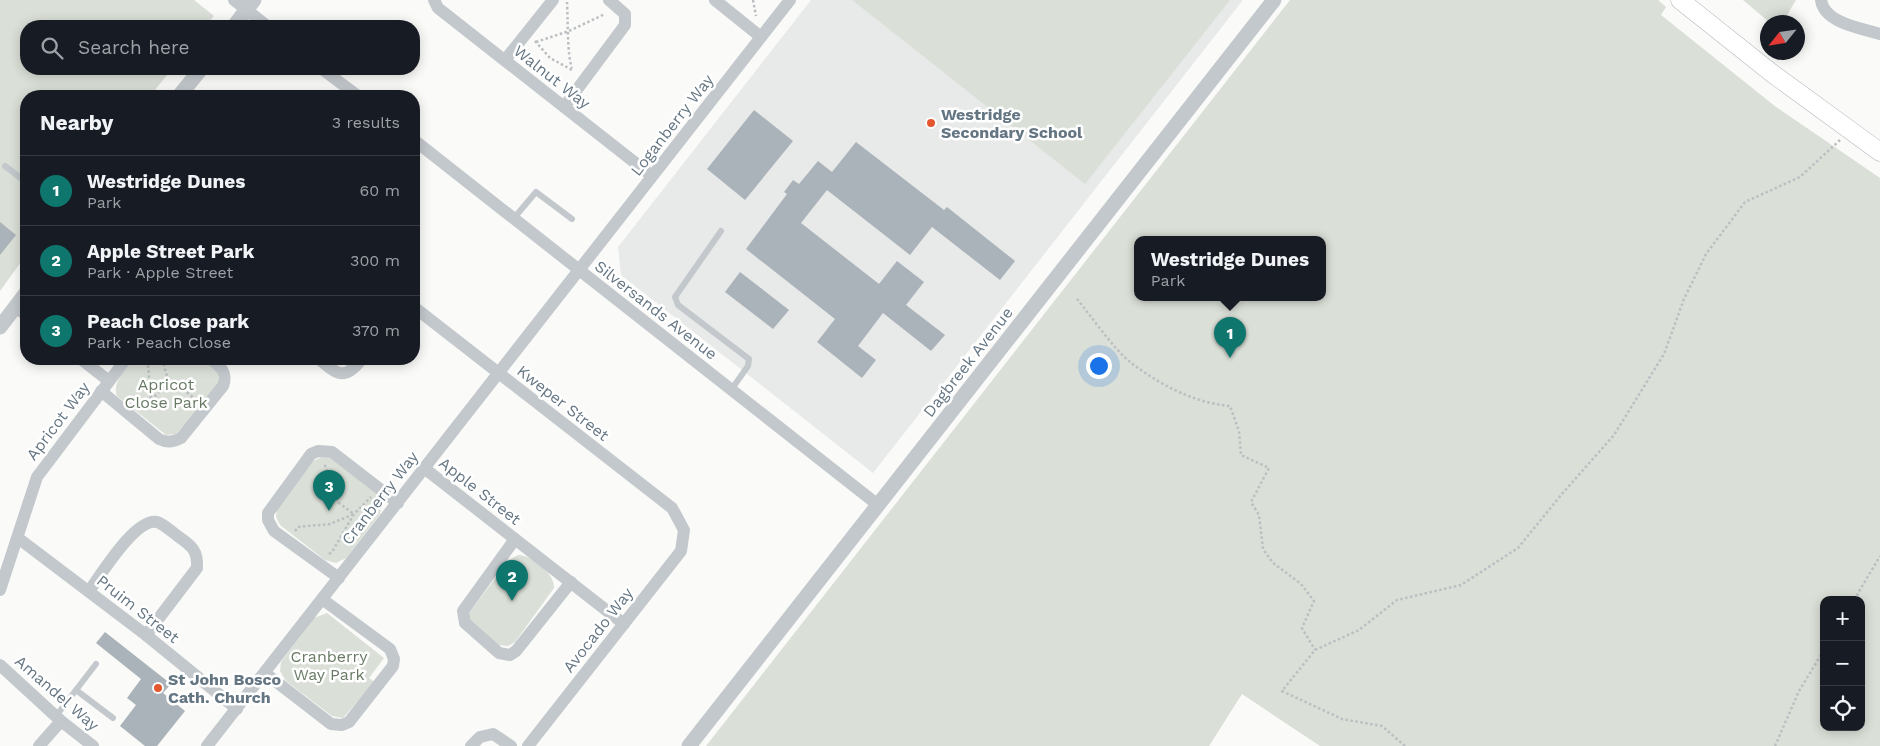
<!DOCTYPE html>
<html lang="en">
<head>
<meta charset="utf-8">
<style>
	:root { --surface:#171b24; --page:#242831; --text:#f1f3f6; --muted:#9ea1a6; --line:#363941; --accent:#0f766e }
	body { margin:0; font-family:"Work Sans",sans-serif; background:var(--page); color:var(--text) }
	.controls { position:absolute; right:15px; bottom:15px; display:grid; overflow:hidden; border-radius:10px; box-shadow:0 2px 12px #0003 }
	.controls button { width:45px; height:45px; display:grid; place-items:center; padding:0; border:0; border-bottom:1px solid var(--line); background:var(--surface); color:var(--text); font:25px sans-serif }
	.compass { position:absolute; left:1760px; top:15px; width:45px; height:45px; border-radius:50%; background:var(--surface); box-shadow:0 2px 12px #0003; rotate:240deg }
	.you { position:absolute; left:1098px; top:365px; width:18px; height:18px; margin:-12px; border:4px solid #fff; border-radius:50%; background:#1a73e8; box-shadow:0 0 0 8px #1a73e833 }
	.badge { display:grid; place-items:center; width:32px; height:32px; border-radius:50%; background:var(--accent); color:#fff; font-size:16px; font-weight:700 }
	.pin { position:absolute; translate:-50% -41px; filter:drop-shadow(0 1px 2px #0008) }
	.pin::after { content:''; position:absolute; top:26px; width:18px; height:15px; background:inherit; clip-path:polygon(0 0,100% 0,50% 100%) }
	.popup { position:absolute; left:1134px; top:236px; width:192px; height:65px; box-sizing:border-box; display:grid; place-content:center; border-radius:10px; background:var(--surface); filter:drop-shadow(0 1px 4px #0005); font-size:16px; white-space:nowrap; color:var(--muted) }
	.popup b { font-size:19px; color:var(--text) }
	.popup::after { content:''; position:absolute; left:50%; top:100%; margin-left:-10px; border:10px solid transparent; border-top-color:var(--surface) }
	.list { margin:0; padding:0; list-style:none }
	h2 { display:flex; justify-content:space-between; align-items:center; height:65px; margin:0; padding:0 20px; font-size:21px }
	h2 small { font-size:16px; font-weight:400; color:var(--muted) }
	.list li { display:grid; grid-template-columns:32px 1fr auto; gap:15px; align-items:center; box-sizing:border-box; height:70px; padding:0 20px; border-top:1px solid var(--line) }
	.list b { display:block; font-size:19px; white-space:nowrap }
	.list p { margin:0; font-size:16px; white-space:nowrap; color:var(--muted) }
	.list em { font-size:16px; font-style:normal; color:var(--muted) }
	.icon { flex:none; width:28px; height:28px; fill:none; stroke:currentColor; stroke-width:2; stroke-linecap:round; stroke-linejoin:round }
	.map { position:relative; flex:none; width:1880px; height:746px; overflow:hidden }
	.search { position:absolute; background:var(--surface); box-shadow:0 2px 12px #0003; left:20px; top:20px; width:400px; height:55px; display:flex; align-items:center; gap:12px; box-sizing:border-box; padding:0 18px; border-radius:20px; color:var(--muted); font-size:19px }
	.panel { position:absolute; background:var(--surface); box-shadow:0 2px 12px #0003; left:20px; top:90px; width:400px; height:275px; border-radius:20px }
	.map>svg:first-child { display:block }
	.built { fill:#e8e9e9 }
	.green { fill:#dadfd7; fill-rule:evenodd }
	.building { fill:#aab3b9 }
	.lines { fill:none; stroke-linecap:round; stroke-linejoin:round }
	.secondary-casing { stroke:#b3babf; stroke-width:19 }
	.path { stroke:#bbbfc2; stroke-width:2.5; stroke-dasharray:2.5 2.5; stroke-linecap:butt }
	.service { stroke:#c3c8cc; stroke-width:6 }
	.minor { stroke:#c3c8cc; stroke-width:12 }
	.tertiary { stroke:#c3c8cc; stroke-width:15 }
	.secondary { stroke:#fff; stroke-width:18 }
	.poi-dot { fill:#e4572e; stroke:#fff; stroke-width:2 }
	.labels { text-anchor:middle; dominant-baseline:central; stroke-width:5; stroke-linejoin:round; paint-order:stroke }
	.street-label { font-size:16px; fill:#657683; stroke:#fff }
	.poi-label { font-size:16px; font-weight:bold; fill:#657683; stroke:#fff; text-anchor:start }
	.park-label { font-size:16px; fill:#687a64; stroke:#fff }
</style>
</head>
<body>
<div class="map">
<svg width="1880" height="746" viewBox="0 0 1880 746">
	<rect width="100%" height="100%" fill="#fafaf8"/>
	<polygon class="built" points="811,0 1243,0 873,473 621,275 618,247"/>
	<g class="green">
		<polygon points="0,0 194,0 214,16 205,26 26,26 26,69 172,69 150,96 26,96 26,255 0,291"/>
		<polygon points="852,0 1230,0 1085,184"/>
		<path d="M1290,0H1658L1666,7L1661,15L1776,107L1880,178V746H1320L1242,694L1209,746H706ZM1322,239V297H1138V239ZM1824,600H1861V727H1824Z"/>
		<polygon points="1743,0 1796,0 1783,22 1769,22"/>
		<path d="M134,359C147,359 195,356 204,359C215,362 220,374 218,384L176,434L166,435L117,396C112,381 126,370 134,359Z"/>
		<polygon points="322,457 332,458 378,495 382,504 380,514 346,558 336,563 325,560 280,525 276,517 277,509 313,461"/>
		<path d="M518,555C532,555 555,574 554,588L515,642L508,646L498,645L471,622L469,613L509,560Z"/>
		<polygon points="327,613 384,658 369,678 374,682 343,718 332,716 286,681 280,671 281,662 314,618"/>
	</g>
	<g class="building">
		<polygon points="754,110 793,141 745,200 707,169"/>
		<polygon points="856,142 944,210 947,207 1015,261 1000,280 932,227 910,255 827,190 801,223 879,284 897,261 924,282 906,305 945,335 931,351 883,313 858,346 876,360 862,378 817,342 835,319 746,249 787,194 784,192 793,180 799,184 818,161 832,172"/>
		<polygon points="0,222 16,235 0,255"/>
		<polygon points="740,272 789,310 773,329 725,292"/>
		<polygon points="105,632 171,684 163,693 185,711 157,746 145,746 120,726 136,705 127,698 141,679 96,643"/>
	</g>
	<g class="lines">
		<g class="secondary-casing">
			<polyline id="secondary" points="1680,0 1773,74 1880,152"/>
		</g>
		<g class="path">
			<polyline points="753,0 756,16"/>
			<path d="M567,2C568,18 567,56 572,68"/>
			<polyline points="535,41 550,58 574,71"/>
			<polyline points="536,42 569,31 605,14"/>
			<path d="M1077,299C1091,316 1114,349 1129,361C1158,384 1194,403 1230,406L1239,431L1241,455L1269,468L1251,502L1259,515L1263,549L1273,563L1301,584L1314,601L1302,628L1315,650"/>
			<polyline points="162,359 169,383"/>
			<polyline points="151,400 169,383 183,389 195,399"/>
			<polyline points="143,410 151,400 148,365 153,359"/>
			<polyline points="295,531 298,527 330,524 354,514 339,503 324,463"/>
			<polyline points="329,554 332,552 354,514 371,497"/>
			<polyline points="1854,600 1880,556"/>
			<polyline points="1405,746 1382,726 1342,719 1282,691 1315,650 1359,630 1397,600 1461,585 1518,548 1561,495 1614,435 1664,354 1684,299 1706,254 1745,202 1800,177 1840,140"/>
			<polyline points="1775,746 1799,691 1824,650"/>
		</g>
		<g class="service">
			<polyline points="5,166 26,182"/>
			<polyline points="514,218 536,192 572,219"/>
			<polyline points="721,231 675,297 678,305 749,359 748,366 731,390"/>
			<polyline points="76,690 113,718"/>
			<polyline points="56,716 96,664"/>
		</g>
		<g class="minor">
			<polyline points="234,0 267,26"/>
			<polyline points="434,0 438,8 652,176"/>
			<polyline points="715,0 761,37"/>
			<path d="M1821,0C1824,23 1861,28 1880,34"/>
			<polyline points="505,60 553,0"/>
			<polyline points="322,69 358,96"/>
			<polyline points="564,107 625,25 625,14 609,0"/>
			<polyline points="414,140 878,505"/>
			<polyline points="15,307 26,315"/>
			<polyline points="414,307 672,508 684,530 681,551 528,746"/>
			<polyline points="81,359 109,381"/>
			<path d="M319,359C338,375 344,381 362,359"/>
			<path d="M101,391L159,439C167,443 173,442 181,438L223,386C228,373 221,367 211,359"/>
			<polyline points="424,468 624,624"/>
			<polyline points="18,538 146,635 237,709"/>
			<polyline points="515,539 463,611 465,623 499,653 510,655 516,651 571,582"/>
			<polyline points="339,578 274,531 268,520 268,513 311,454 318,451 332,452 398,503"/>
			<polyline points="0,590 37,477 126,359"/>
			<path d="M89,591C101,575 135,518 157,522C164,524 173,533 179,537C192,546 198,551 197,568L146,635"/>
			<polyline points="0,665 61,721 93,746"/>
			<polyline points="265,673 331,724 342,725 349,722 393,666 394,659 390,649 322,599"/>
			<polyline points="39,746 61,721"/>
			<polyline points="207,746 790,0"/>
			<polyline points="471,746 480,737 493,734 511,746"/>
		</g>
		<g class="tertiary">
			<polyline points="234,26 254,0"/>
			<polyline points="179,96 201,69"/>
			<polyline points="0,327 26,293"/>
			<polyline points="689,746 1274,0"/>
		</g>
		<use href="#secondary" class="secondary"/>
	</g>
	<g class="poi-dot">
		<circle cx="931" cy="123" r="5"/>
		<circle cx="158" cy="688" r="5"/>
	</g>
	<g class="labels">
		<g class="street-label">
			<text transform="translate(552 77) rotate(38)">Walnut Way</text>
			<text transform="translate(672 125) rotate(-52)">Loganberry Way</text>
			<text transform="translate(656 310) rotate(38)">Silversands Avenue</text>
			<text transform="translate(968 362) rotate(-52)">Dagbreek Avenue</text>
			<text transform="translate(563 403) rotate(38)">Kweper Street</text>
			<text transform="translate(58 421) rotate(-53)">Apricot Way</text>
			<text transform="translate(480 491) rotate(38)">Apple Street</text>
			<text transform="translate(380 498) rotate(-52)">Cranberry Way</text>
			<text transform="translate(138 609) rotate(38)">Pruim Street</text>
			<text transform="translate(598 630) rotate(-52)">Avocado Way</text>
			<text transform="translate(57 693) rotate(41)">Amandel Way</text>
		</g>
		<g class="poi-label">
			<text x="941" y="114">Westridge<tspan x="941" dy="18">Secondary School</tspan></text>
			<text x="168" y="679">St John Bosco<tspan x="168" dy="18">Cath. Church</tspan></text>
		</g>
		<g class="park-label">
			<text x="166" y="384">Apricot<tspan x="166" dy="18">Close Park</tspan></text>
			<text x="329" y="656">Cranberry<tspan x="329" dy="18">Way Park</tspan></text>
		</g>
	</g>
</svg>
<div class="controls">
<button>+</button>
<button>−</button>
<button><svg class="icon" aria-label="locate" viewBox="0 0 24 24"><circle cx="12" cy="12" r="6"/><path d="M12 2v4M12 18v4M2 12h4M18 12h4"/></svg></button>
</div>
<svg class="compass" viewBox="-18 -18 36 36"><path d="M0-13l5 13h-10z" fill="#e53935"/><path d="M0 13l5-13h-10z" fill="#9ea1a6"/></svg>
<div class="you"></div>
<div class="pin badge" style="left:1230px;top:358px">1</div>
<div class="popup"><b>Westridge Dunes</b>Park</div>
<div class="pin badge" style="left:512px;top:601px">2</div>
<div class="pin badge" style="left:329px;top:511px">3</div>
<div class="search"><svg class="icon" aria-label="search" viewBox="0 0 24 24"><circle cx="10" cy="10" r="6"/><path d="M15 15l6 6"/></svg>Search here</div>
<section class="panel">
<h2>Nearby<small>3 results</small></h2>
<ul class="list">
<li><span class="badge">1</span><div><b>Westridge Dunes</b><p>Park</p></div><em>60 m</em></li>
<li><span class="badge">2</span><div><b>Apple Street Park</b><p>Park · Apple Street</p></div><em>300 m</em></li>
<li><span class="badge">3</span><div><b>Peach Close park</b><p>Park · Peach Close</p></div><em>370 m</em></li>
</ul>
</section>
</div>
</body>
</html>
